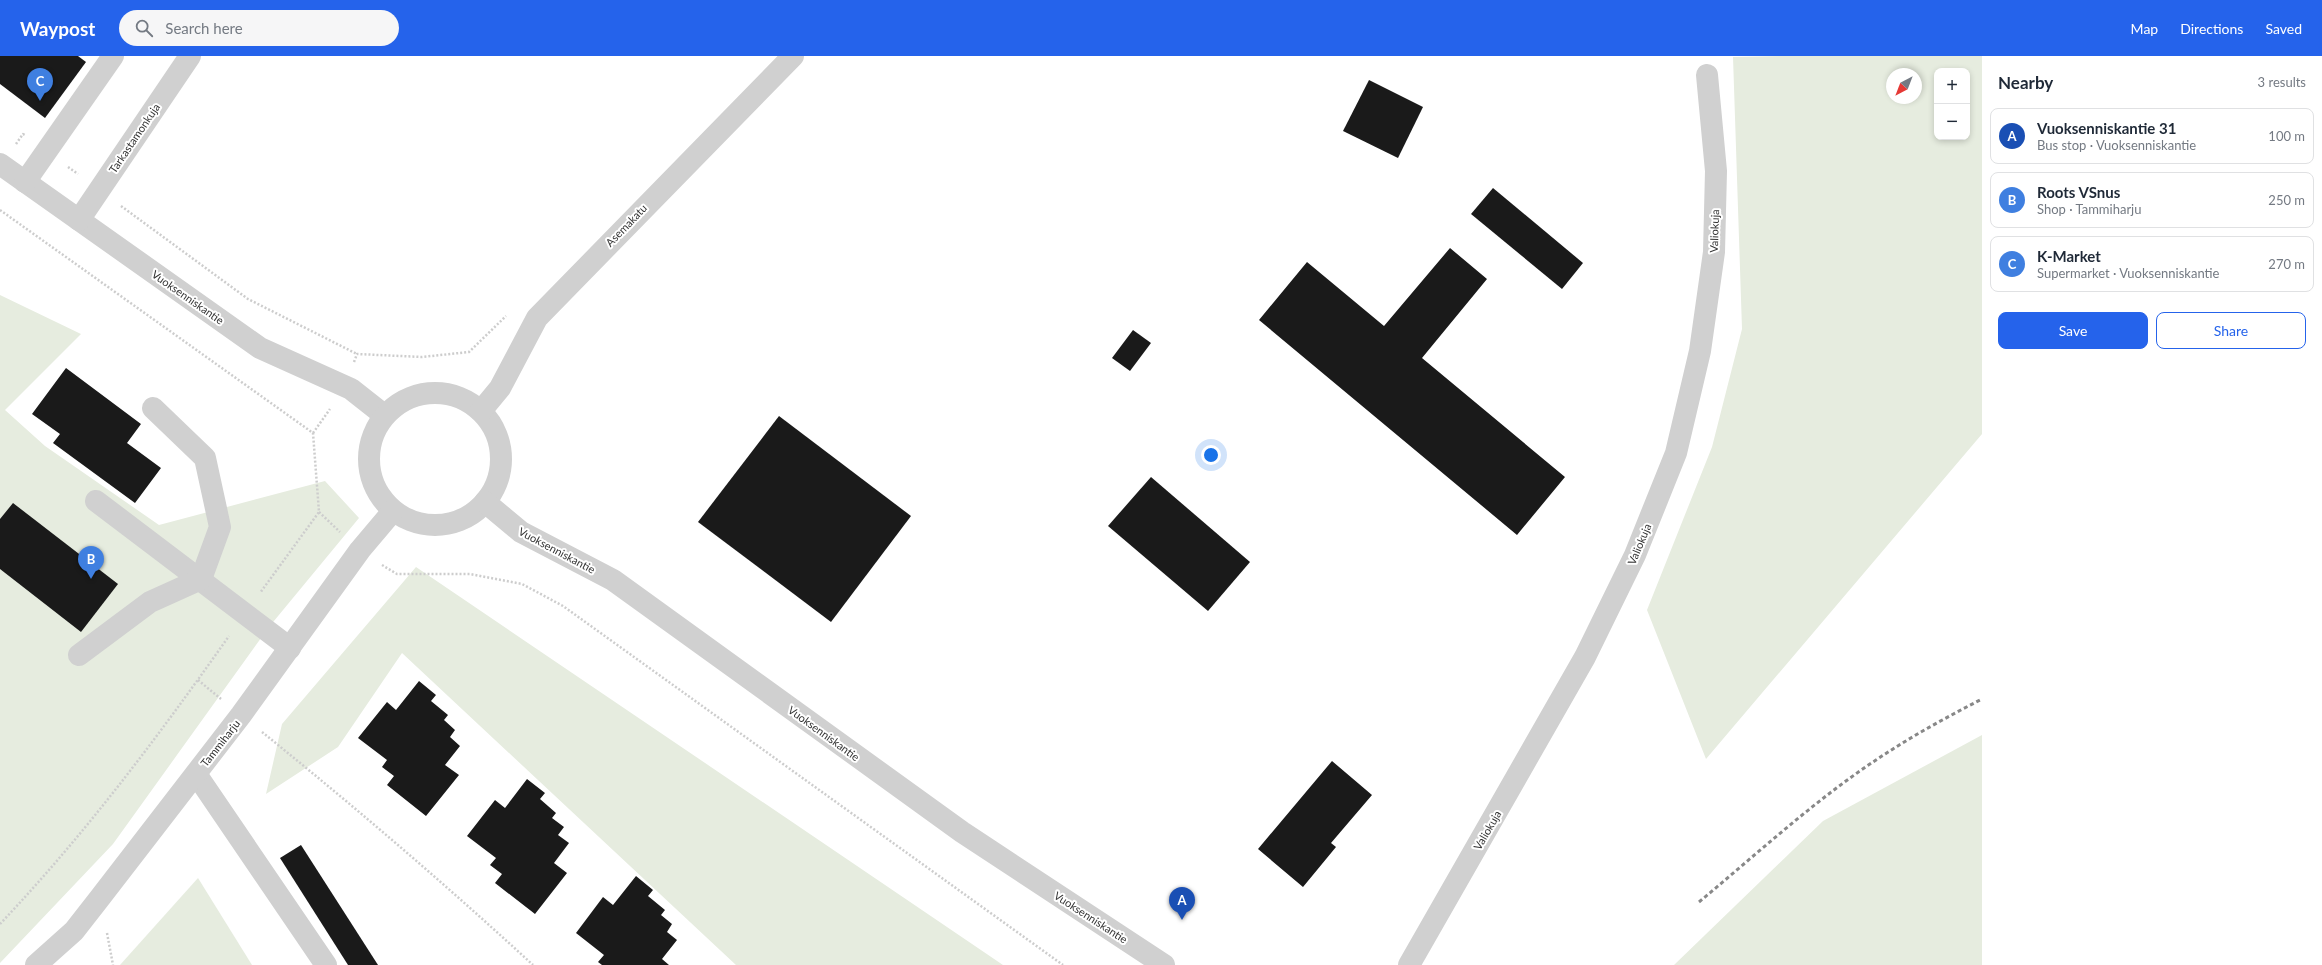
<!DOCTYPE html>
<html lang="en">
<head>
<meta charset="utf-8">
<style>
	:root { --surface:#fff; --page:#f6f6f7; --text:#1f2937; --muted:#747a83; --line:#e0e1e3; --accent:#2563eb }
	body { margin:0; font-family:Lato,sans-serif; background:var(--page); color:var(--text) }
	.controls { position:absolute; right:12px; top:12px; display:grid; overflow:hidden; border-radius:8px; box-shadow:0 2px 6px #0003 }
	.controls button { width:36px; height:36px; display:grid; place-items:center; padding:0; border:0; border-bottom:1px solid var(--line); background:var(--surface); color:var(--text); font:20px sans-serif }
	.compass { position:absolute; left:1886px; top:12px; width:36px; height:36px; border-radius:50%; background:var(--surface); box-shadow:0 2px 6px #0003; rotate:222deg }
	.you { position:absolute; left:1211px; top:399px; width:14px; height:14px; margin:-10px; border:3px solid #fff; border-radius:50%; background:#1a73e8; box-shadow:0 0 0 6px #1a73e833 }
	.badge { display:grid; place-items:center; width:26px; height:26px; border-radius:50%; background:var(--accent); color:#fff; font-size:13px; font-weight:700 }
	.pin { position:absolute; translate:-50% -33px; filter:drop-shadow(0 1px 2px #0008) }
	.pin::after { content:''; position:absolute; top:21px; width:14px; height:12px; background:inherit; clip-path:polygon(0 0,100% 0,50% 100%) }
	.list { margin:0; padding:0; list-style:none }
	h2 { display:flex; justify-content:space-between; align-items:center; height:52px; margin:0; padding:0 16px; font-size:17px }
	h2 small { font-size:13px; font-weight:400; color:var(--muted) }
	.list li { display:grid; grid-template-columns:26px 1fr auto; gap:12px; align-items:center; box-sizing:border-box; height:56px; margin:0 8px 8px; padding:0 8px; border:1px solid var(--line); border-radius:8px }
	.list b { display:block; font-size:15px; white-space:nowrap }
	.list p { margin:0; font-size:13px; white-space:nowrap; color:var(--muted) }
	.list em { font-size:13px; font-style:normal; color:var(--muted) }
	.actions { display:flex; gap:8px; padding:12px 16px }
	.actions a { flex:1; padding:9px 0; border:1px solid var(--accent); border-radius:8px; text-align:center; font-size:14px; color:var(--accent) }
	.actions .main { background:var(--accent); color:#fff }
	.icon { flex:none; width:22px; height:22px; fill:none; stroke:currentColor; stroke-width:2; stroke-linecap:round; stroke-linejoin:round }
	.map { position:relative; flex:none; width:1982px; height:909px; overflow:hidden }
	header { display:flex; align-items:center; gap:24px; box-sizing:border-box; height:56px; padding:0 20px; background:var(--accent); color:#fff }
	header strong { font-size:19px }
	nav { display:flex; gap:22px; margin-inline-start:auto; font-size:14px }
	.search { width:280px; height:36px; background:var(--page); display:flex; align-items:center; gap:10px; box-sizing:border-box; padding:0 14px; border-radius:22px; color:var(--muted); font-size:15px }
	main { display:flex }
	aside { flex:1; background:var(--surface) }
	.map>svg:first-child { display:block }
	.green { fill:#e6ecdf; fill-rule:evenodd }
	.building { fill:#1a1a1a }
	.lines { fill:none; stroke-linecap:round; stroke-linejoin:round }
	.path { stroke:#cdcdcd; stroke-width:2.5; stroke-dasharray:2 2; stroke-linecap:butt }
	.minor { stroke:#d0d0d0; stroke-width:22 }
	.rail { stroke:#888; stroke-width:3; stroke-dasharray:4 3; stroke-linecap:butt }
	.labels { text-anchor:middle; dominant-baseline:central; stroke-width:4; stroke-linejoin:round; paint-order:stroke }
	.street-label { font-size:11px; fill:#333; stroke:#fff }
</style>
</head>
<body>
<header>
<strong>Waypost</strong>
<div class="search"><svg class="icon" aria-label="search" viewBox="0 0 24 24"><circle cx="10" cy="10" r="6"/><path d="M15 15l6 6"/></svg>Search here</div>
<nav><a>Map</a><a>Directions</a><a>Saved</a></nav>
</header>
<main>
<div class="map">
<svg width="1982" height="909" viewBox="0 0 1982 909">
	<rect width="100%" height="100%" fill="#fff"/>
	<g class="green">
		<path d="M1780,0H1982V378L1706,703L1647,554L1712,391L1742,273L1733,1ZM1937,15H1967V81H1937ZM1892,18H1916V42H1892Z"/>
		<polygon points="0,239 81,278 5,354 45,390 159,469 325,425 359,462 269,571 113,788 0,907"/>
		<polygon points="416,511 1003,909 736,909 402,597 338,691 266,738 282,668"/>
		<polygon points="1982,679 1982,909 1674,909 1823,765"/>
		<polygon points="198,822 252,909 120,909"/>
	</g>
	<g class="building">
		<polygon points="0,0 78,0 86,6 45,62 0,28"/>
		<polygon points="1369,24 1423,51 1398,102 1343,75"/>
		<polygon points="1493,132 1583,207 1562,233 1471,158"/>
		<polygon points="1450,192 1487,223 1422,302 1565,421 1517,479 1259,264 1307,206 1384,270"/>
		<polygon points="1133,274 1151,287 1130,315 1112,302"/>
		<polygon points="66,312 141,368 127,387 161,412 135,447 53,387 60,378 32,358"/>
		<polygon points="779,360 911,460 831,566 698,466"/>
		<polygon points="1151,421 1250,506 1208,555 1108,470"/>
		<polygon points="13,447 118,528 81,576 0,513 0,463"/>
		<polygon points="419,625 436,639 431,645 448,659 444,664 455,674 450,681 460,690 445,709 459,719 426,760 387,729 394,720 382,711 387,704 358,682 387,646 396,654"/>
		<polygon points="1332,705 1372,739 1331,787 1336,791 1303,831 1258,793"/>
		<polygon points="527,723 545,737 540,743 556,757 552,762 564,771 558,779 569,787 554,807 567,817 535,858 495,827 502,818 490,809 496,802 467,780 495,744 505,752"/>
		<polygon points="301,789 378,909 348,909 280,802"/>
		<polygon points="636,820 653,834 648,840 665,854 661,859 672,868 667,876 677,884 662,903 669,909 602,909 598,906 604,899 576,877 603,841 613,849"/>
	</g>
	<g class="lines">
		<g class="path">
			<polyline points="16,88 23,78 25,79"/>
			<polyline points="68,111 78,118"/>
			<polyline points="121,150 248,243 357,298"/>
			<polyline points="0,154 313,377 319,456 260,537"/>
			<polyline points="354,306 357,298 422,301 469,296 506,260"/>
			<polyline points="313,377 330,353"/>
			<polyline points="319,456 340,476"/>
			<polyline points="382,509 397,518 470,518 522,528 563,550 1063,909"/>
			<polyline points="198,624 221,643"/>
			<path d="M262,676C355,751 445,828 533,909"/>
			<path d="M0,868C86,777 157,682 229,580"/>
			<polyline points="107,877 113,909"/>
		</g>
		<g class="minor">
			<polyline points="0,108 260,292 351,333 384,359"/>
			<polyline points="25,126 113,0"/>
			<polyline points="79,164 190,0"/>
			<circle cx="435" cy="403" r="66"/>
			<polyline points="481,355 500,332 537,262 793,0"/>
			<polyline points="96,445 290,592"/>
			<polyline points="485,446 521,476 613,524 962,776 1164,909"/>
			<polyline points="79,599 150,546 201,523 220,471 205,402 153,352"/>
			<polyline points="196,718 326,909"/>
			<polyline points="36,909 74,875 99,843 241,659 360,494 393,455"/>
			<polyline points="1409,909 1585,601 1635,499 1676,397 1700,295 1714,196 1716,115 1707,19"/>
		</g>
		<path class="rail" d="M1699,846C1758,797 1815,744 1879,702C1912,680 1947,661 1982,643"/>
	</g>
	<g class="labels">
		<g class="street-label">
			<text transform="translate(134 82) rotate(-56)">Tarkastamonkuja</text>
			<text transform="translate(626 169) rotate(-46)">Asemakatu</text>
			<text transform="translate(1714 175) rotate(-88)">Valiokuja</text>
			<text transform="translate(188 241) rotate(35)">Vuoksenniskantie</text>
			<text transform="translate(1639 488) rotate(-67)">Valiokuja</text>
			<text transform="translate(557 494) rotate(28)">Vuoksenniskantie</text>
			<text transform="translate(824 677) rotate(36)">Vuoksenniskantie</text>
			<text transform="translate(220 687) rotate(-52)">Tammiharju</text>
			<text transform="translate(1487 774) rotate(-60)">Valiokuja</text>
			<text transform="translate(1091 861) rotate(33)">Vuoksenniskantie</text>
		</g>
	</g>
</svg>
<div class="controls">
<button>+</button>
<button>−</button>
</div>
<svg class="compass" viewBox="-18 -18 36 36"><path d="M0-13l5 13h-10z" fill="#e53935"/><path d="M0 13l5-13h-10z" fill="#747a83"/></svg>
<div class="you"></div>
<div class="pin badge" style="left:1182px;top:864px;background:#1a4fb4">A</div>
<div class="pin badge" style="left:91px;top:523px;background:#3f7fe0">B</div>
<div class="pin badge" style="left:40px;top:45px;background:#3f7fe0">C</div>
</div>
<aside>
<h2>Nearby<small>3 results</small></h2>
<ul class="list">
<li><span class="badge" style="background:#1a4fb4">A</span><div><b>Vuoksenniskantie 31</b><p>Bus stop · Vuoksenniskantie</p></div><em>100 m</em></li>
<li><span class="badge" style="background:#3f7fe0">B</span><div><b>Roots VSnus</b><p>Shop · Tammiharju</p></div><em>250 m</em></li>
<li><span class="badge" style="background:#3f7fe0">C</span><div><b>K-Market</b><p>Supermarket · Vuoksenniskantie</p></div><em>270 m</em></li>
</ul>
<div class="actions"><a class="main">Save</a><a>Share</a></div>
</aside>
</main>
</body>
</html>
